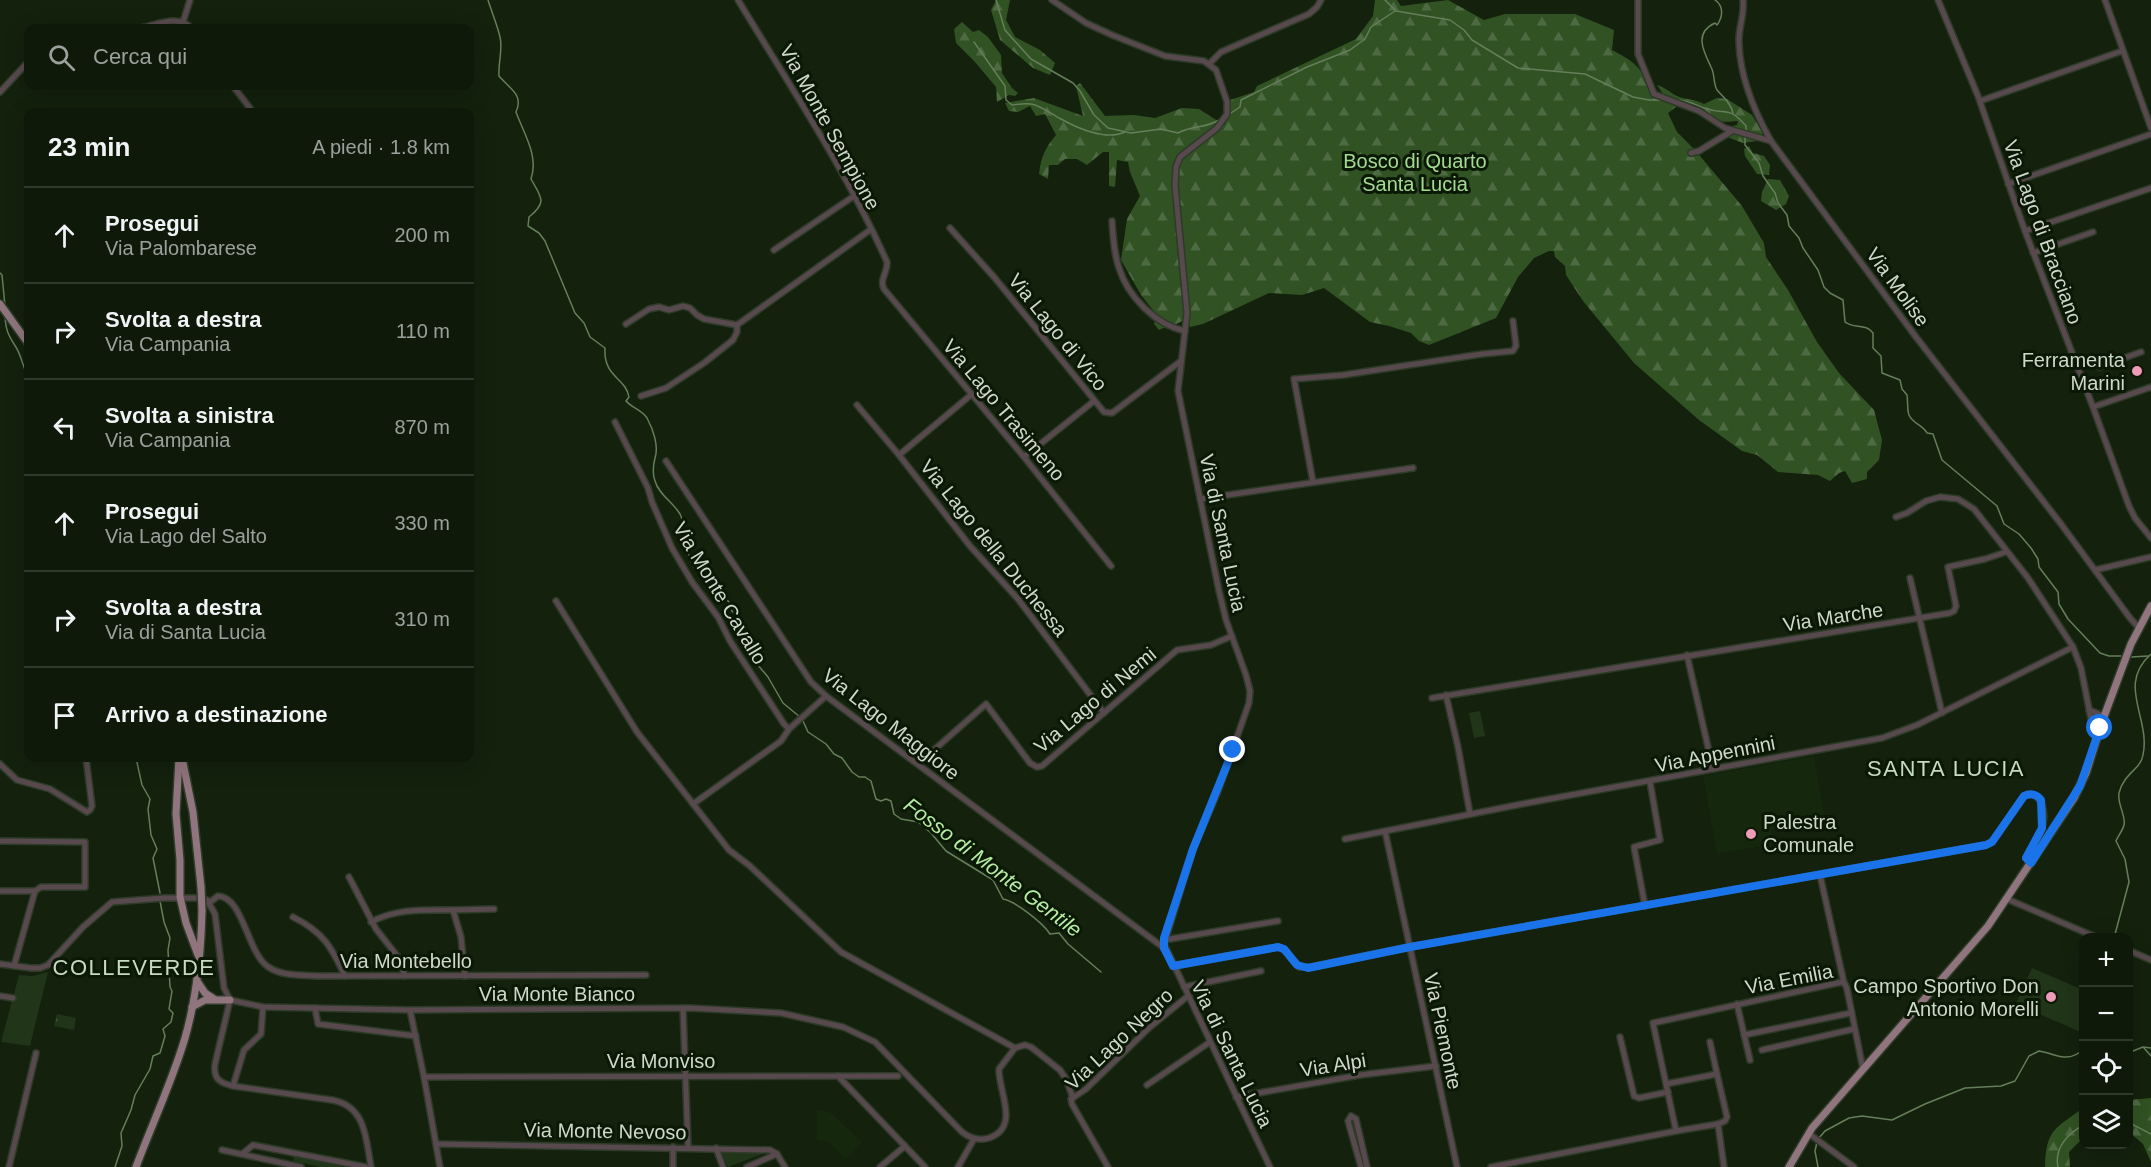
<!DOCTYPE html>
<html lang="it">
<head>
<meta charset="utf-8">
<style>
	:root { --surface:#0e190a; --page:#172213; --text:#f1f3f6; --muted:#9ba09c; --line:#2e382b }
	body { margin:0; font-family:Arial,sans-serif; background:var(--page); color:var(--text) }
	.controls { position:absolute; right:18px; bottom:18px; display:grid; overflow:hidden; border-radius:12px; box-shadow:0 6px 24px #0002 }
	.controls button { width:54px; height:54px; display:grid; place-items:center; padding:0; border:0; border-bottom:2px solid var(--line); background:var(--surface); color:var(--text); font:30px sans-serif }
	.stop { position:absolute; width:18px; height:18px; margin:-14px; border:4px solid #1a73e8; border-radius:50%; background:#fff }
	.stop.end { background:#1a73e8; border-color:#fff; box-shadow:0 2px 6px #0008 }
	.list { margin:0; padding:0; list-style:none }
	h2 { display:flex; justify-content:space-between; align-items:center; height:78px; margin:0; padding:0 24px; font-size:26px }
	h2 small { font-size:20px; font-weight:400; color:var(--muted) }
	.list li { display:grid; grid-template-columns:39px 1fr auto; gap:18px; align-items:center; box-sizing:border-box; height:96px; padding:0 24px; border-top:2px solid var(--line) }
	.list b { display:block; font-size:22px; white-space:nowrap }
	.list p { margin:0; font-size:20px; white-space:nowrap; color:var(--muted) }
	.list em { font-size:20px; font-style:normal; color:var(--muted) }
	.icon { flex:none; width:33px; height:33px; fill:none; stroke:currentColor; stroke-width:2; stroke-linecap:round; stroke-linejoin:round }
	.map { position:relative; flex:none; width:2151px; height:1167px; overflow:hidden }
	.search { position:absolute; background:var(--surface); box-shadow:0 6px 24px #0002; left:24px; top:24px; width:450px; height:66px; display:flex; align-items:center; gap:15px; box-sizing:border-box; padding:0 21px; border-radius:12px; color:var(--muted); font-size:22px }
	.panel { position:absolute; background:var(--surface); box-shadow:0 6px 24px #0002; left:24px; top:108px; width:450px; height:654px; border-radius:12px }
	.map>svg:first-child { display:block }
	.built { fill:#15280d }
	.grass { fill:#213519 }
	.forest { fill:url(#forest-firs) }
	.park { fill:url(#park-crowns) }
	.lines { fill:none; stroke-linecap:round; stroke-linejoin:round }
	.stream { stroke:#657f5a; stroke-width:1.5 }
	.minor-casing { stroke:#2d3b28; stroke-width:8 }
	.major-casing { stroke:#2d3b28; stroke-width:10 }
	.minor { stroke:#57494d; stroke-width:5 }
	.major { stroke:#91757e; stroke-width:7 }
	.major-bridge-casing { stroke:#2d3b28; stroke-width:10; stroke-linecap:butt }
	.major-bridge { stroke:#91757e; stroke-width:7 }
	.route { stroke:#1a73e8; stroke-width:8 }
	.poi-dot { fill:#ef9ab7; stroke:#0a1805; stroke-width:2 }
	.labels { text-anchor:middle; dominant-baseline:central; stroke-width:6; stroke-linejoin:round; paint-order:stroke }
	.street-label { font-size:20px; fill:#ced8cb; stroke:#0a1805 }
	.park-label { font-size:20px; fill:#a5da91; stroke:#0a1805 }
	.poi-label { font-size:20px; fill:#ced8cb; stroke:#0a1805; text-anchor:end }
	.water-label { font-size:21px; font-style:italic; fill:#b7eda3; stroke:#0a1805 }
	.quarter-label { font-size:22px; letter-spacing:1.5px; fill:#c6dabf; stroke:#0a1805 }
</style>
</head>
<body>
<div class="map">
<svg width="2151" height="1167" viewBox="0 0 2151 1167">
	<defs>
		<pattern id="forest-firs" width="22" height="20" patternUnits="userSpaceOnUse" patternTransform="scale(1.5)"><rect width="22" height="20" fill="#315223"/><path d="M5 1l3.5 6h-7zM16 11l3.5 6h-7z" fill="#4e6a42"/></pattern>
		<pattern id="park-crowns" width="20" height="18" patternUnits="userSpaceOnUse" patternTransform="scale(1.5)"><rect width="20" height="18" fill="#213519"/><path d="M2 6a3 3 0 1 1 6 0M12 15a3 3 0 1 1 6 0" fill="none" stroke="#405239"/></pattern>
	</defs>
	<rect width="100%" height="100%" fill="#13210d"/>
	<g class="built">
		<polygon points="1814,756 1825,821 1771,830 1773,844 1717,854 1703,776"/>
		<polygon points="817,1109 831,1113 862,1142 846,1160 829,1142 817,1140"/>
	</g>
	<g class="grass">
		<polygon points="1480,711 1485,736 1474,738 1469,713"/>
		<polygon points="2032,968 2083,990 2083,1033 2016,1004"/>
		<polygon points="48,972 30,1046 1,1042 19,975 33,976"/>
		<polygon points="720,1150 768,1152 728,1167"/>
		<polygon points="294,1156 345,1167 320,1167 293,1161"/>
	</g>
	<g class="forest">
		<polygon points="996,0 1010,0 1006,20 1015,37 1040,50 1055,63 1050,75 1033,68 1000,40 991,10"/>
		<path d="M1375,0H1397L1401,6L1448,0L1484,20L1505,14H1575L1614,30L1612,50C1633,61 1643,67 1649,91L1663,94L1657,85C1664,87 1668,91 1675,95C1681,99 1695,99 1704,104L1717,98L1727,99L1752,115L1763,133L1757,141L1743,143L1727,137V127L1737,125L1738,121C1718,123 1709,122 1697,105L1676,107L1668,113L1677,132L1695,150L1742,206L1764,243L1766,257L1788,290L1817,342L1839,373L1874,410L1882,440L1879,460L1867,472V479L1852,483L1845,471L1839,473L1830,481L1818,475L1778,472L1757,455L1742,451L1699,420L1634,363L1583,301L1566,275L1565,266L1555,257L1554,251H1549L1534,258L1518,277L1496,318L1429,345L1419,341L1411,333L1389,326L1370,322L1324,288L1302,295L1269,293L1203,324L1190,327L1185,319C1176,326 1168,325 1159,330L1154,324L1156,314L1141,295L1121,260L1127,219L1140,196L1130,172L1128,162L1117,160L1115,187L1109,186V152H1103L1087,165L1077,159H1065L1058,165H1049L1048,179L1039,174C1041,157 1045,148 1056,135L1045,114L1036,116L1030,106L1018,112L1009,111L1005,103L1034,98L1083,116L1076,86L1080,83L1105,116L1134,115L1155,118L1182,108L1199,109L1224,125L1230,115V100L1254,92L1257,86L1356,39L1373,16Z"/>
		<polygon points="962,22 973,32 979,30 988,37 1001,55 1002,73 1012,88 1018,93 1015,96 1009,95 997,102 996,87 975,62 956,43 954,29"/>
		<polygon points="1749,146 1753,153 1764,156 1770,165 1769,175 1757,174 1745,156 1744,149"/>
		<polygon points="1768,179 1780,180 1789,196 1786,204 1776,210 1761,201 1762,192"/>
		<polygon points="2151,1098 2151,1162 2143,1144 2128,1131 2129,1100"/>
		<path d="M2083,1108V1138L2069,1152L2070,1167H2045C2046,1129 2055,1129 2083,1108Z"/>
	</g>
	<polygon class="park" points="57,1014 76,1018 74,1030 54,1026"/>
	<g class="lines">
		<g class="stream">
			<path d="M488,0C492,13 497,24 500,37C503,49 498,64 499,76C510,89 524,95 516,112C524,134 539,156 531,179C541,197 548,202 529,217L528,226L539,233L545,241L575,313L584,323L590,337L605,348C603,377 626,378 629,397L626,401C632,408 642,410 647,418C653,429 659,446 655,458C653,466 652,473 655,481C659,495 673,502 680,514C685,524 682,534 689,545L688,551L690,560L695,569L701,574L711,590L722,595L729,602L732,611L739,619V632L751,657L768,677L783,703L800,717"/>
			<path d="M996,0L1005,30L1012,38L1031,59L1073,83L1080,91L1094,115L1108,128L1131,133L1161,129L1178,133C1191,126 1206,128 1219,120"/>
			<polyline points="1385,0 1396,11 1450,20 1464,30 1472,40 1518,68 1585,74 1633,97 1649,100 1662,100"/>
			<path d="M1715,0C1724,6 1723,17 1717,25L1715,23C1693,33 1704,52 1711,67C1715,74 1713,83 1717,90C1723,97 1731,103 1733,113"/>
			<path d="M974,42L1005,86L1006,100L1012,105C1018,104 1025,103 1031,104C1042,106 1051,114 1061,119C1077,128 1106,141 1125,132"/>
			<path d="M1676,100C1687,100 1694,104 1704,108C1726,116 1727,104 1746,126V130"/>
			<polyline points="1228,115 1240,107 1241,100 1307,67 1350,50 1365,39 1371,27 1395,11"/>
			<path d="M1745,135V145L1759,163L1763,176L1775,193L1778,203L1787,215L1789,226L1799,238L1803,248L1818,270L1824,287L1830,293L1843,300L1845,322C1854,329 1866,323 1873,333V348L1881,356L1882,373L1900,380L1902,389L1907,395C1908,401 1907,410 1909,415C1913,424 1923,425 1927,433L1933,434L1942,460L1997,506L2004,524L2019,534L2031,548L2038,559L2039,567L2058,592L2059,604L2068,619L2100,653L2109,656H2121"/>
			<polyline points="0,273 2,275 5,306"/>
			<path d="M5,317C6,333 10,337 17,349C22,358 23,368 28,376"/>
			<polyline points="2131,657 2148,656"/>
			<path d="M803,721L808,732L826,744L834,754L842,758L852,772L859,777H865L871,781L876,799L881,801L886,799L891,801L894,814L901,819L918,822L931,833L946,851L993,880L1003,899C1015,901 1043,923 1050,934L1059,933L1068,944L1101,972"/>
			<polyline points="136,758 142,785 150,799 148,809 151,835 157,849 153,858 160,893"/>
			<path d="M2114,938L2129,882L2125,859L2116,841C2118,836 2123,830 2124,825C2126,815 2117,804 2119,793C2124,773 2141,769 2143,755C2151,718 2116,685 2151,654"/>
			<polyline points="2144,1048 2151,1056"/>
			<polyline points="2128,1053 2143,1047 2151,1048"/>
			<polyline points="2128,1122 2151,1134"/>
			<path d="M1819,1138L1825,1131L1849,1118L1862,1116L1892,1120L1925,1104L1965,1088L2001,1086L2015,1081L2029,1056L2039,1051C2057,1054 2067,1064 2084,1049"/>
			<polyline points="1817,1142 1815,1151 1818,1167"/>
			<polyline points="115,1167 122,1146 121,1133 131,1110 135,1095 150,1069 153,1056 160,1053 165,1036 163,1029 171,1022 173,1013 169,1009 172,991 170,987 168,950 170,938 164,922 160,901"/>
			<path d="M2058,1167C2054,1148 2068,1133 2084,1125"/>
		</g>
		<g class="minor-casing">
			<g id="minor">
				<path d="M738,0C790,86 846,170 887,262C888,272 879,279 884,289L1024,457L1111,566"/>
				<polyline points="1052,0 1086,23 1112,35 1165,56 1204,61 1216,70 1227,102 1227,114 1217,128 1180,157 1176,167 1175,185 1187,313 1178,391 1219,591 1226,620 1246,675 1250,691 1249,703 1218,791 1193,849 1164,944 1270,1167"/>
				<polyline points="1638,0 1638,54 1654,94 1699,111 1725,128 1771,141 1916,337 2061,524 2130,618 2139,628"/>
				<path d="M1743,0C1745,14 1738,28 1739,43C1740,78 1754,111 1771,141"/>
				<polyline points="1938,0 1978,96 2025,231 2093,407 2129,506 2135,518 2151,538"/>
				<polyline points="2105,0 2151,128"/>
				<polyline points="183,22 190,0"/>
				<path d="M140,28C156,25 179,14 191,28"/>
				<polyline points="1209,64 1221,52 1309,14 1317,7 1321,0"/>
				<polyline points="233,86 253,112"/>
				<polyline points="0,92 28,62"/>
				<polyline points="1980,101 2122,51"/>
				<polyline points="1691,153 1699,151 1732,131"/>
				<polyline points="2008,184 2151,134"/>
				<path d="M1112,221C1113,237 1114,253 1119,268C1128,297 1156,325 1185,331"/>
				<polyline points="950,228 994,277 1104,412 1112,413 1181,361"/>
				<polyline points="2025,231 2151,188"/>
				<polyline points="774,250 854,196"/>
				<polyline points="2033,253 2093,232"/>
				<polyline points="626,324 649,309 659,307 669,310 683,306 690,308 697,315 704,319 737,325"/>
				<polyline points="2099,367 2141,352"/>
				<polyline points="641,396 666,388 704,363 733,340 737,332 737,325 870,230"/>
				<polyline points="857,405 899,455 970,546 1018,599 1104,713"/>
				<polyline points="2093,407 2151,387"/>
				<polyline points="615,422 648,488 652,502 672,548 692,582 718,617 730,641 784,724 789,729 826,696"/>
				<polyline points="899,455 972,394"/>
				<polyline points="1024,457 1094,401"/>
				<polyline points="666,461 811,682 826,696 1164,948"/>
				<polyline points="1313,482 1294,379 1343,375 1482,354 1513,351 1516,346 1513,321"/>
				<polyline points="1200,499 1413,468"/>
				<polyline points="1896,517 1907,513 1926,501 1940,497 1958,499 1974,509 2028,578 2073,647 2081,668 2091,719 2098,733"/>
				<polyline points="2095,570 2151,557"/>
				<polyline points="1910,578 1942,713"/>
				<polyline points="556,601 637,732 729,850 750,866 841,952 1015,1048"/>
				<polyline points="1687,655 1713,769"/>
				<polyline points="1446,695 1458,747 1470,814"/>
				<polyline points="1432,698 1950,613 1954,611 1956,606 1948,567 1985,559 2006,552"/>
				<polyline points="2089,710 2104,716"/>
				<polyline points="0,764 17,780 50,789 87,812 90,810 92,806 86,758"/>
				<polyline points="918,764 986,704 1030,763 1037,767 1042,766 1177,650 1211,645 1232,636"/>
				<polyline points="693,804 781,741 789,729"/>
				<polyline points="1385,831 1457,1167"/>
				<polyline points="1345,839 1522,804 1882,738 1917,725 2073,647"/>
				<polyline points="0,841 85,842 85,887 41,887 35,891"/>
				<polyline points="1820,875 1844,983"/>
				<polyline points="349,877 376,929 398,957 405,976"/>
				<polyline points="0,891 35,891 14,966"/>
				<polyline points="2007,899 2098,938"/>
				<path d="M209,903L218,896C243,897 247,951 267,966C281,977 305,975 322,976L646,975"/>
				<polyline points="1645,906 1634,847 1660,840 1650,782"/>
				<polyline points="453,910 494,909"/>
				<path d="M293,917C323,932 331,946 345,976"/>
				<path d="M371,922C397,908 425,910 453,910L461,937L465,976"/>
				<polyline points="1164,940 1278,921"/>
				<polyline points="2128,950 2151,960"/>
				<path d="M0,964L31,968H40L48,965L83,927L112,902L164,898H200L207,900L215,914L224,988L230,1000L263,1007L410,1010L690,1008L781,1013L843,1027L875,1042L962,1132C971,1139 979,1141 989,1138C1021,1127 998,1091 999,1069L1015,1048L1025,1045L1031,1047L1060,1070L1066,1079L1073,1098"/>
				<path d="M1173,966L1278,947L1285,950L1299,967H1311L1410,947L1986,845L1992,842L2024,796C2043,788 2046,814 2042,828C2039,838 2032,848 2026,858L2031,863"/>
				<polyline points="1184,987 1261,971"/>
				<polyline points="0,996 13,998"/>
				<path d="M230,1000L215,1064C213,1079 220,1083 233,1086L332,1100C366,1106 366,1139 371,1167"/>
				<polyline points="1737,1004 1750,1060"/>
				<polyline points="315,1008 318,1024 416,1036"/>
				<polyline points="683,1008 688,1147"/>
				<polyline points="410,1010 424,1077 440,1167"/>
				<polyline points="1744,1035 1851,1013"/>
				<polyline points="1620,1037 1634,1096 1639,1098 1668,1092"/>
				<polyline points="1710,1042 1717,1074"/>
				<polyline points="1762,1050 1854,1029"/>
				<polyline points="838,1076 925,1167"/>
				<polyline points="424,1077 898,1076"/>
				<polyline points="1666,1084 1717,1074 1727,1117 1725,1121 1718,1124"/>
				<polyline points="1147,1085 1210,1042"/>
				<polyline points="233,1086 244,1050 261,1034 263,1007"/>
				<polyline points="1236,1097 1360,1075 1436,1066"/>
				<polyline points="1808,1133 1854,1167"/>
				<polyline points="436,1144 770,1150 777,1154 747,1167"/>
				<polyline points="716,1148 723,1167"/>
				<polyline points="222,1150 301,1167"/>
				<polyline points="242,1154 253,1145 366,1167"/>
				<polyline points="777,1154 785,1167"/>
				<polyline points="9,1167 36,1053"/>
				<polyline points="673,1167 673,1147"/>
				<polyline points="880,1167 905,1146"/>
				<polyline points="958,1167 974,1139"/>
				<polyline points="1108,1167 1072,1104 1071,1099 1086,1089 1150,1027 1188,996"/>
				<polyline points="1361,1167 1348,1121 1351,1116 1356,1119 1367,1167"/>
				<polyline points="1491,1167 1676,1131"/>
				<polyline points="1724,1167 1718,1124 1676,1131 1653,1023 1842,982 1845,984 1847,989 1863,1069"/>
			</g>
		</g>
		<g class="major-casing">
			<g id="major">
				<polyline points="0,304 28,343"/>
				<polyline points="179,758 176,814 180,860 180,897 186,923 198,955"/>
				<polyline points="182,758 193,812 201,887"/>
				<polyline points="197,981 205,993 214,999"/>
				<polyline points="192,1007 205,1000 230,1000"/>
				<path d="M136,1167C152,1124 172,1082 185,1038C197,996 201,954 202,911"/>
				<polyline points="1789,1167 1812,1128 1988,926 2074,798 2086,773 2102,722 2131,644 2151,606"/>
			</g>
		</g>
		<use href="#minor" class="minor"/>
		<use href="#major" class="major"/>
		<g class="major-bridge-casing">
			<polyline id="major-bridge" points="201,887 202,911"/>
		</g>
		<use href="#major-bridge" class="major-bridge"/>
	</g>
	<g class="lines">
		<path class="route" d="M1233,750L1193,849L1164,938V948L1173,966L1278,947L1284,949L1297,965L1308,968L1410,947L1986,845L1992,842L2024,796C2030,793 2037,794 2041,800L2042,828L2026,858L2031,863L2080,786L2100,728"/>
	</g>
	<g class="poi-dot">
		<circle cx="2137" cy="371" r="6"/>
		<circle cx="1751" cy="834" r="6"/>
		<circle cx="2051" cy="997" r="6"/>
	</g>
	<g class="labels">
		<g class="street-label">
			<text transform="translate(830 127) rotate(61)">Via Monte Sempione</text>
			<text transform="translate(2043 232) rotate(70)">Via Lago di Bracciano</text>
			<text transform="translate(1898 287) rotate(54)">Via Molise</text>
			<text transform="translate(1058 332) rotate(51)">Via Lago di Vico</text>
			<text transform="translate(1004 410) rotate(50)">Via Lago Trasimeno</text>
			<text transform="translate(1223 533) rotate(78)">Via di Santa Lucia</text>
			<text transform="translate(994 548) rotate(51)">Via Lago della Duchessa</text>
			<text transform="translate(720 593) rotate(59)">Via Monte Cavallo</text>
			<text transform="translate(1833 617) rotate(-9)">Via Marche</text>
			<text transform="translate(1095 700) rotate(-40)">Via Lago di Nemi</text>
			<text transform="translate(891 724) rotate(38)">Via Lago Maggiore</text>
			<text transform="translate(1715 754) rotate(-11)">Via Appennini</text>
			<text x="406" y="961">Via Montebello</text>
			<text transform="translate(1789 979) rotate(-11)">Via Emilia</text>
			<text x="557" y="994">Via Monte Bianco</text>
			<text transform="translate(1443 1031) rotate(78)">Via Piemonte</text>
			<text transform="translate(1119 1039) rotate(-43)">Via Lago Negro</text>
			<text transform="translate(1232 1054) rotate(64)">Via di Santa Lucia</text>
			<text x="661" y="1061">Via Monviso</text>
			<text transform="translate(1333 1065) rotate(-9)">Via Alpi</text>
			<text transform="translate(605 1131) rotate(1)">Via Monte Nevoso</text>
		</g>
		<g class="park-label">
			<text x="1415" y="161">Bosco di Quarto<tspan x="1415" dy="23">Santa Lucia</tspan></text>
		</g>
		<g class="poi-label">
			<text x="2125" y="360">Ferramenta<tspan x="2125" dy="23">Marini</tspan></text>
			<text x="1763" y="822" text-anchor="start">Palestra<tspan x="1763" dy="23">Comunale</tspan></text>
			<text x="2039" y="986">Campo Sportivo Don<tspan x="2039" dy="23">Antonio Morelli</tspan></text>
		</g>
		<g class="water-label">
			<text transform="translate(993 867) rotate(37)">Fosso di Monte Gentile</text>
		</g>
		<g class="quarter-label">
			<text x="1946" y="768">SANTA LUCIA</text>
			<text x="134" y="967">COLLEVERDE</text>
		</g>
	</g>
</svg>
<div class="controls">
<button>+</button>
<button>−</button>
<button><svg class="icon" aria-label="locate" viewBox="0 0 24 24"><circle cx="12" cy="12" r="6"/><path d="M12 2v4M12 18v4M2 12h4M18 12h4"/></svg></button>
<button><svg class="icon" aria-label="layers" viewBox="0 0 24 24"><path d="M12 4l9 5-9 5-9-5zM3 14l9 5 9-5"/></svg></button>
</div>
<div class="stop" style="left:2100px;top:728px"></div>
<div class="stop end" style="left:1233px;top:750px"></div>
<div class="search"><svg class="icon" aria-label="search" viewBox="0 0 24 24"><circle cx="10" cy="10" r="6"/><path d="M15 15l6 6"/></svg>Cerca qui</div>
<section class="panel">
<h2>23 min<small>A piedi · 1.8 km</small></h2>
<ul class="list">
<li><svg class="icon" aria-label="ahead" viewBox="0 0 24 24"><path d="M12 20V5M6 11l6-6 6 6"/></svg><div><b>Prosegui</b><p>Via Palombarese</p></div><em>200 m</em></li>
<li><svg class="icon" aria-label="right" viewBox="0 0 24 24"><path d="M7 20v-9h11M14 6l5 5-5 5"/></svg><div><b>Svolta a destra</b><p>Via Campania</p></div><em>110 m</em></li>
<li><svg class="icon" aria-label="left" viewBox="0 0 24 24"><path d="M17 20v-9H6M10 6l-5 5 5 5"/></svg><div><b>Svolta a sinistra</b><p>Via Campania</p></div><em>870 m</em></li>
<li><svg class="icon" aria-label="ahead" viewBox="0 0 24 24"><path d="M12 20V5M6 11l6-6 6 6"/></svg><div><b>Prosegui</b><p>Via Lago del Salto</p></div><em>330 m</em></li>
<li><svg class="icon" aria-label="right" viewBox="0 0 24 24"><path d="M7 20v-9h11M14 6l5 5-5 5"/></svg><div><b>Svolta a destra</b><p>Via di Santa Lucia</p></div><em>310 m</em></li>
<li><svg class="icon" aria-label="arrive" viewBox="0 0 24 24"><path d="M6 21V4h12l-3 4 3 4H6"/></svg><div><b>Arrivo a destinazione</b></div></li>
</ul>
</section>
</div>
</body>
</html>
